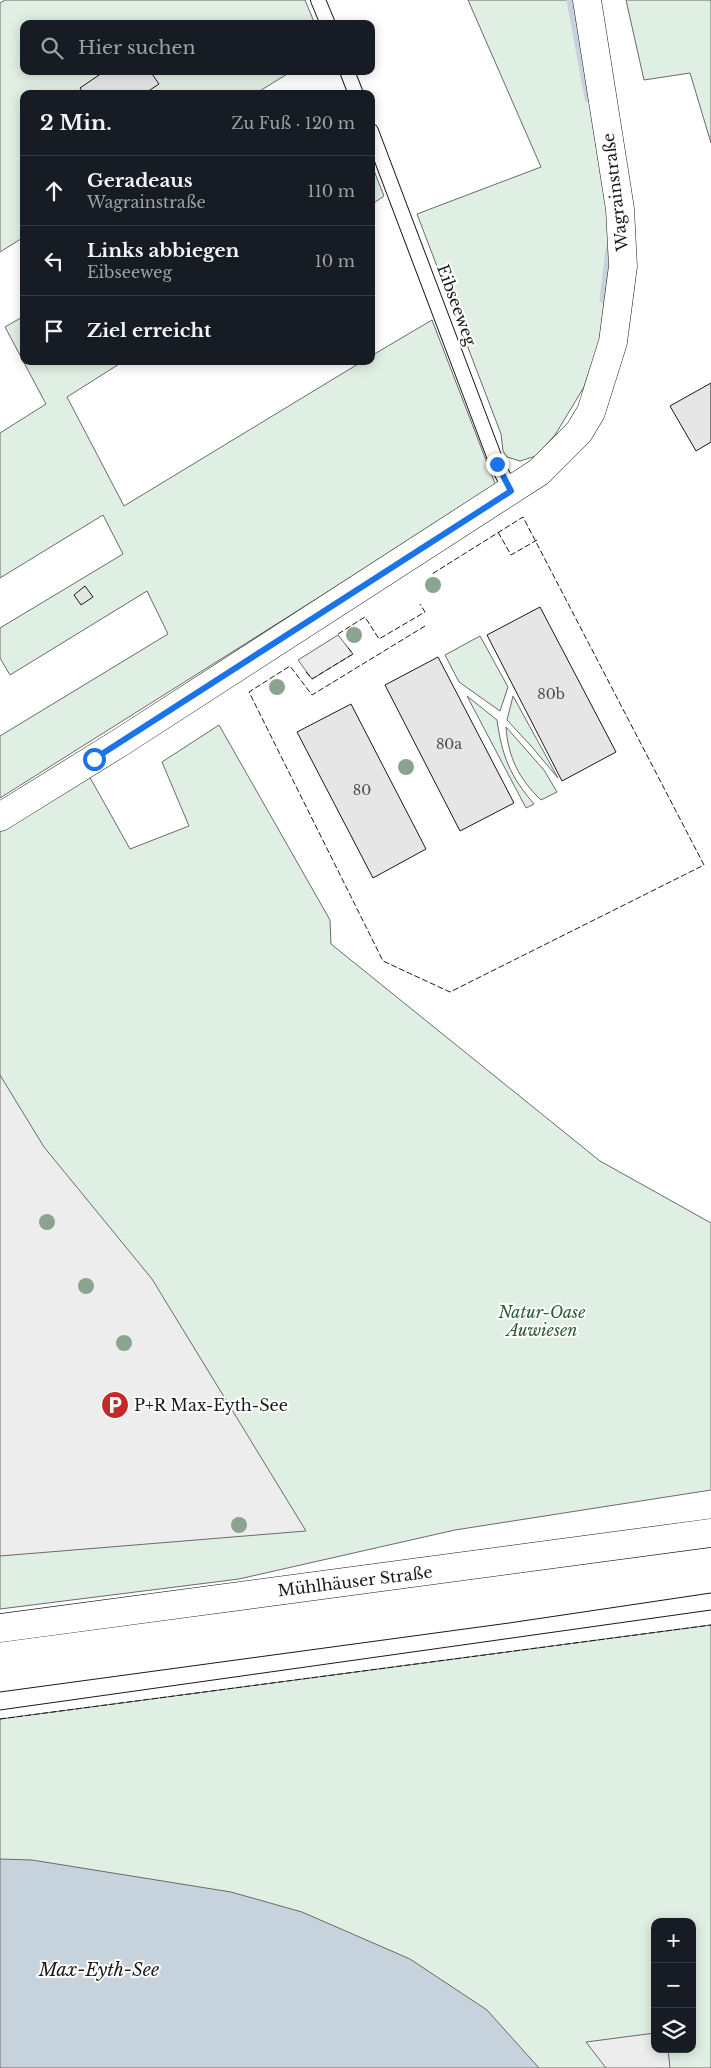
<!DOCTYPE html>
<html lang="de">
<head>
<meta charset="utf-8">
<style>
	:root { --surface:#171b24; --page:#242831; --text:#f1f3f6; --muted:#9ea1a6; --line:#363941 }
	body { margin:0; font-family:"Libre Baskerville",serif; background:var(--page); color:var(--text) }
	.controls { position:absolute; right:15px; bottom:15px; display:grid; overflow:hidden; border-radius:10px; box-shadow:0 2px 12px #0003 }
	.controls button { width:45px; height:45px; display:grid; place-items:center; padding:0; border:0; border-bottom:1px solid var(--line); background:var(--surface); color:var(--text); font:25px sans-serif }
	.stop { position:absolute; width:15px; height:15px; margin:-11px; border:4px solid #1a73e8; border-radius:50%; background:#fff }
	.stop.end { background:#1a73e8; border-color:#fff; box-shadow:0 1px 5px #0008 }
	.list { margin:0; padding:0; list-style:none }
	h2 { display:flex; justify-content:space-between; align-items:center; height:65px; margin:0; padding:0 20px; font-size:21px }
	h2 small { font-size:16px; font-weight:400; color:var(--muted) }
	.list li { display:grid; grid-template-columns:32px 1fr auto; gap:15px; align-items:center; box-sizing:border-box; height:70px; padding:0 20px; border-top:1px solid var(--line) }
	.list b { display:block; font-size:19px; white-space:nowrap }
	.list p { margin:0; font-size:16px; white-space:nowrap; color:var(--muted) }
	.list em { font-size:16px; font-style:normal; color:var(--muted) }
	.icon { flex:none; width:28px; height:28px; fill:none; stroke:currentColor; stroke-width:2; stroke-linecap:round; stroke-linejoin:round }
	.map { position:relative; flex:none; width:711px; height:2068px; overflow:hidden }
	.search { position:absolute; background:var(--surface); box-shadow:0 2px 12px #0003; left:20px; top:20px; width:355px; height:55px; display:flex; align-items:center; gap:12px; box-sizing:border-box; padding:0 18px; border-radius:10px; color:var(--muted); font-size:19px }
	.panel { position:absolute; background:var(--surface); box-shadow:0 2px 12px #0003; left:20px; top:90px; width:355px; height:275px; border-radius:10px }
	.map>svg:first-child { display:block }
	.green { fill:#e0efe3; stroke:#6a6a6a; fill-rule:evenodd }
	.parking { fill:#ededed; stroke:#6a6a6a }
	.water { fill:#c6d2dc; stroke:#6a6a6a }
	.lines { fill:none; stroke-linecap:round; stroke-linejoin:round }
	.stream { stroke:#c6d2dc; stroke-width:9 }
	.building { fill:#e6e6e6; stroke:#1a1a1a }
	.lane-casing { stroke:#1a1a1a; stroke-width:16 }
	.street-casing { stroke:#1a1a1a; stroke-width:29 }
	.secondary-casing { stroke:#1a1a1a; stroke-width:29 }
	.lane { stroke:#fff; stroke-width:14 }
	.street { stroke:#fff; stroke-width:28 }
	.secondary { stroke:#fff; stroke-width:28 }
	.tram { stroke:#1a1a1a; stroke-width:1 }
	.fence { stroke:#1a1a1a; stroke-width:1; stroke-dasharray:6 2.5; stroke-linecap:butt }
	.tree { fill:#8aa48f }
	.route { stroke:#1a73e8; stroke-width:6 }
	.labels { text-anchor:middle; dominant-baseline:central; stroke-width:4; stroke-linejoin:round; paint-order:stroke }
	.number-label { font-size:14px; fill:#4d4d4d }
	.street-label { font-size:16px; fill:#1a1a1a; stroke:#fff }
	.park-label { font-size:16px; font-style:italic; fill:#2b5a34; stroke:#fff }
	.poi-label { font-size:16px; fill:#1a1a1a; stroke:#fff; text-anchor:start }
	.water-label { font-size:18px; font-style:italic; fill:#1a1a1a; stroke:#fff }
</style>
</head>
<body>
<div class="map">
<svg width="711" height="2068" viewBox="0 0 711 2068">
	<rect width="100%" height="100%" fill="#fff"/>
	<g class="green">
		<polygon points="5,0 305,0 315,24 24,24 24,71 292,71 255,94 24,94 24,237 0,252 0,3"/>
		<polygon points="468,0 576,0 615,268 602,334 584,387 555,435 536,456 520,461 507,457 503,451 501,434 417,214 541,167"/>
		<polygon points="626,0 711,0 711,143 690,73 644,80"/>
		<polygon points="371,163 384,196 371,205"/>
		<polygon points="24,316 24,361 124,361 67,397 124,506 363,361 371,361 371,356 432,320 496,486 0,798 0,736 168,634 147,591 10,675 0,658 0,628 123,554 103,515 0,578 0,433 46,404 5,327"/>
		<polygon points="480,636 508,687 500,711 459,682 445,655"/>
		<path d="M467,696L497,720C502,756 510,776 534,804L526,808Z"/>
		<polygon points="513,696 558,778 532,747 507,720"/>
		<polygon points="219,725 330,920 331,944 600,1161 711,1223 711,1490 455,1530 239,1579 0,1609 0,831 88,774 130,849 189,826 162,762"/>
		<path d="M506,727L544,770L557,792L541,800C519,779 508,757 506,727Z"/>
		<path d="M711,1625V2068H0V1719ZM655,1922H692V2049H655Z"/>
	</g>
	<g class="parking">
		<polygon points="338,635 353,654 312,679 298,660"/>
		<polygon points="0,1075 44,1147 152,1279 306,1531 0,1556"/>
		<polygon points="655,2033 655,2049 668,2049 670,2068 606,2068 586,2042"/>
	</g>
	<polygon class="water" points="0,1859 32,1860 231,1892 302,1912 410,1959 487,2010 539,2068 0,2068"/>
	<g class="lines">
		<g class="stream">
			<polyline points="571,0 589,98"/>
			<polyline points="604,299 610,250"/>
		</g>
	</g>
	<g class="building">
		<polygon points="105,71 150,71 159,84 144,94 84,94 80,88"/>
		<polygon points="711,383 711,442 696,451 670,406"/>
		<polygon points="85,586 93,597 81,605 74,595"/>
		<polygon points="540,607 616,752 562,781 487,635"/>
		<polygon points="438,657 514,803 460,831 385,685"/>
		<polygon points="351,704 426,849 373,878 297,732"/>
	</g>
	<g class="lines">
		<g class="lane-casing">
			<g id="lane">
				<polyline points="318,0 328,24"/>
				<polyline points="347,71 356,94"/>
				<polyline points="371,131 497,464 511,491"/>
			</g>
		</g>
		<g class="street-casing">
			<polyline id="street" points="0,817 121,742 539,472 579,432 591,412 613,342 623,266 620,209 587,0"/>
		</g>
		<g class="secondary-casing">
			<polyline id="secondary" points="0,1628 711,1533"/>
		</g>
		<use href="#lane" class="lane"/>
		<use href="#street" class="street"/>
		<use href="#secondary" class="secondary"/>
		<g class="tram">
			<polyline points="0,1692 509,1623 711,1593"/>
			<polyline points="0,1710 711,1610"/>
		</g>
		<g class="fence">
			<polyline points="498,532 511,555 537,540"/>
			<polyline points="425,626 312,695 290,666 249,692 383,961 450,992 704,865 523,517 432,574"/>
			<polyline points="338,634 365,617 379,639 425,612 420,604"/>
			<polyline points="306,672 312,679 353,654 346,645"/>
			<polyline points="0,1719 711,1625"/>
		</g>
	</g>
	<g class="tree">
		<circle cx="433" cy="585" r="8"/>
		<circle cx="354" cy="635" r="8"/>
		<circle cx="277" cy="687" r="8"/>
		<circle cx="406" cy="767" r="8"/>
		<circle cx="47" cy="1222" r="8"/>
		<circle cx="86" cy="1286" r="8"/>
		<circle cx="124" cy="1343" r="8"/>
		<circle cx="239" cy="1525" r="8"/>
	</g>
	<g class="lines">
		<polyline class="route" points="94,759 511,491 497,464"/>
	</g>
	<defs>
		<g id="parking-disc" transform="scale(1.4375)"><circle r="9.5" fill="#c62828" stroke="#fff"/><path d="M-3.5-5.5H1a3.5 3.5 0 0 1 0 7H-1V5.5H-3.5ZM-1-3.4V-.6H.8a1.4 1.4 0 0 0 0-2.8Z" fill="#fff"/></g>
	</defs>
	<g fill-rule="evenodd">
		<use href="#parking-disc" x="115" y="1405"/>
	</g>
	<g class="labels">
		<g class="number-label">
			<text x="551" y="694">80b</text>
			<text x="449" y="744">80a</text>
			<text x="362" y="790">80</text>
		</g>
		<g class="street-label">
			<text transform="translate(615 192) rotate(-97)">Wagrainstraße</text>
			<text transform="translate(457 305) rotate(70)">Eibseeweg</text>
			<text transform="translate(355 1581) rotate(-7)">Mühlhäuser Straße</text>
		</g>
		<g class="park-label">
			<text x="542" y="1312">Natur-Oase<tspan x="542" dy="18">Auwiesen</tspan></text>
		</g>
		<g class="poi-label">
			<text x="134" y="1405">P+R Max-Eyth-See</text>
		</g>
		<g class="water-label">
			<text x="99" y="1970">Max-Eyth-See</text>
		</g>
	</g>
</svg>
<div class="controls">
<button>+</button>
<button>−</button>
<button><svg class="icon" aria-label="layers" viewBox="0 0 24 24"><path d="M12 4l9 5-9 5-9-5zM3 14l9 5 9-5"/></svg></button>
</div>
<div class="stop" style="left:94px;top:759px"></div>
<div class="stop end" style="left:497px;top:464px"></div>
<div class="search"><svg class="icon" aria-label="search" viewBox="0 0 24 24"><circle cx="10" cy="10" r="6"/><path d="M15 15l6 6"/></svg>Hier suchen</div>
<section class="panel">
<h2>2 Min.<small>Zu Fuß · 120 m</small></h2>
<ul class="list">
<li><svg class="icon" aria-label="ahead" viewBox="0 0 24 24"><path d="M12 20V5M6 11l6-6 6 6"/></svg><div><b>Geradeaus</b><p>Wagrainstraße</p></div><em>110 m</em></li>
<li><svg class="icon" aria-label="left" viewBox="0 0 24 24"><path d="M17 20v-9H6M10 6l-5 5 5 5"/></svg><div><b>Links abbiegen</b><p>Eibseeweg</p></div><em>10 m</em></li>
<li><svg class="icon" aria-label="arrive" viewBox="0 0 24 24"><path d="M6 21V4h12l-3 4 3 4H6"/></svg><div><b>Ziel erreicht</b></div></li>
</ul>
</section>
</div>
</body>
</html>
